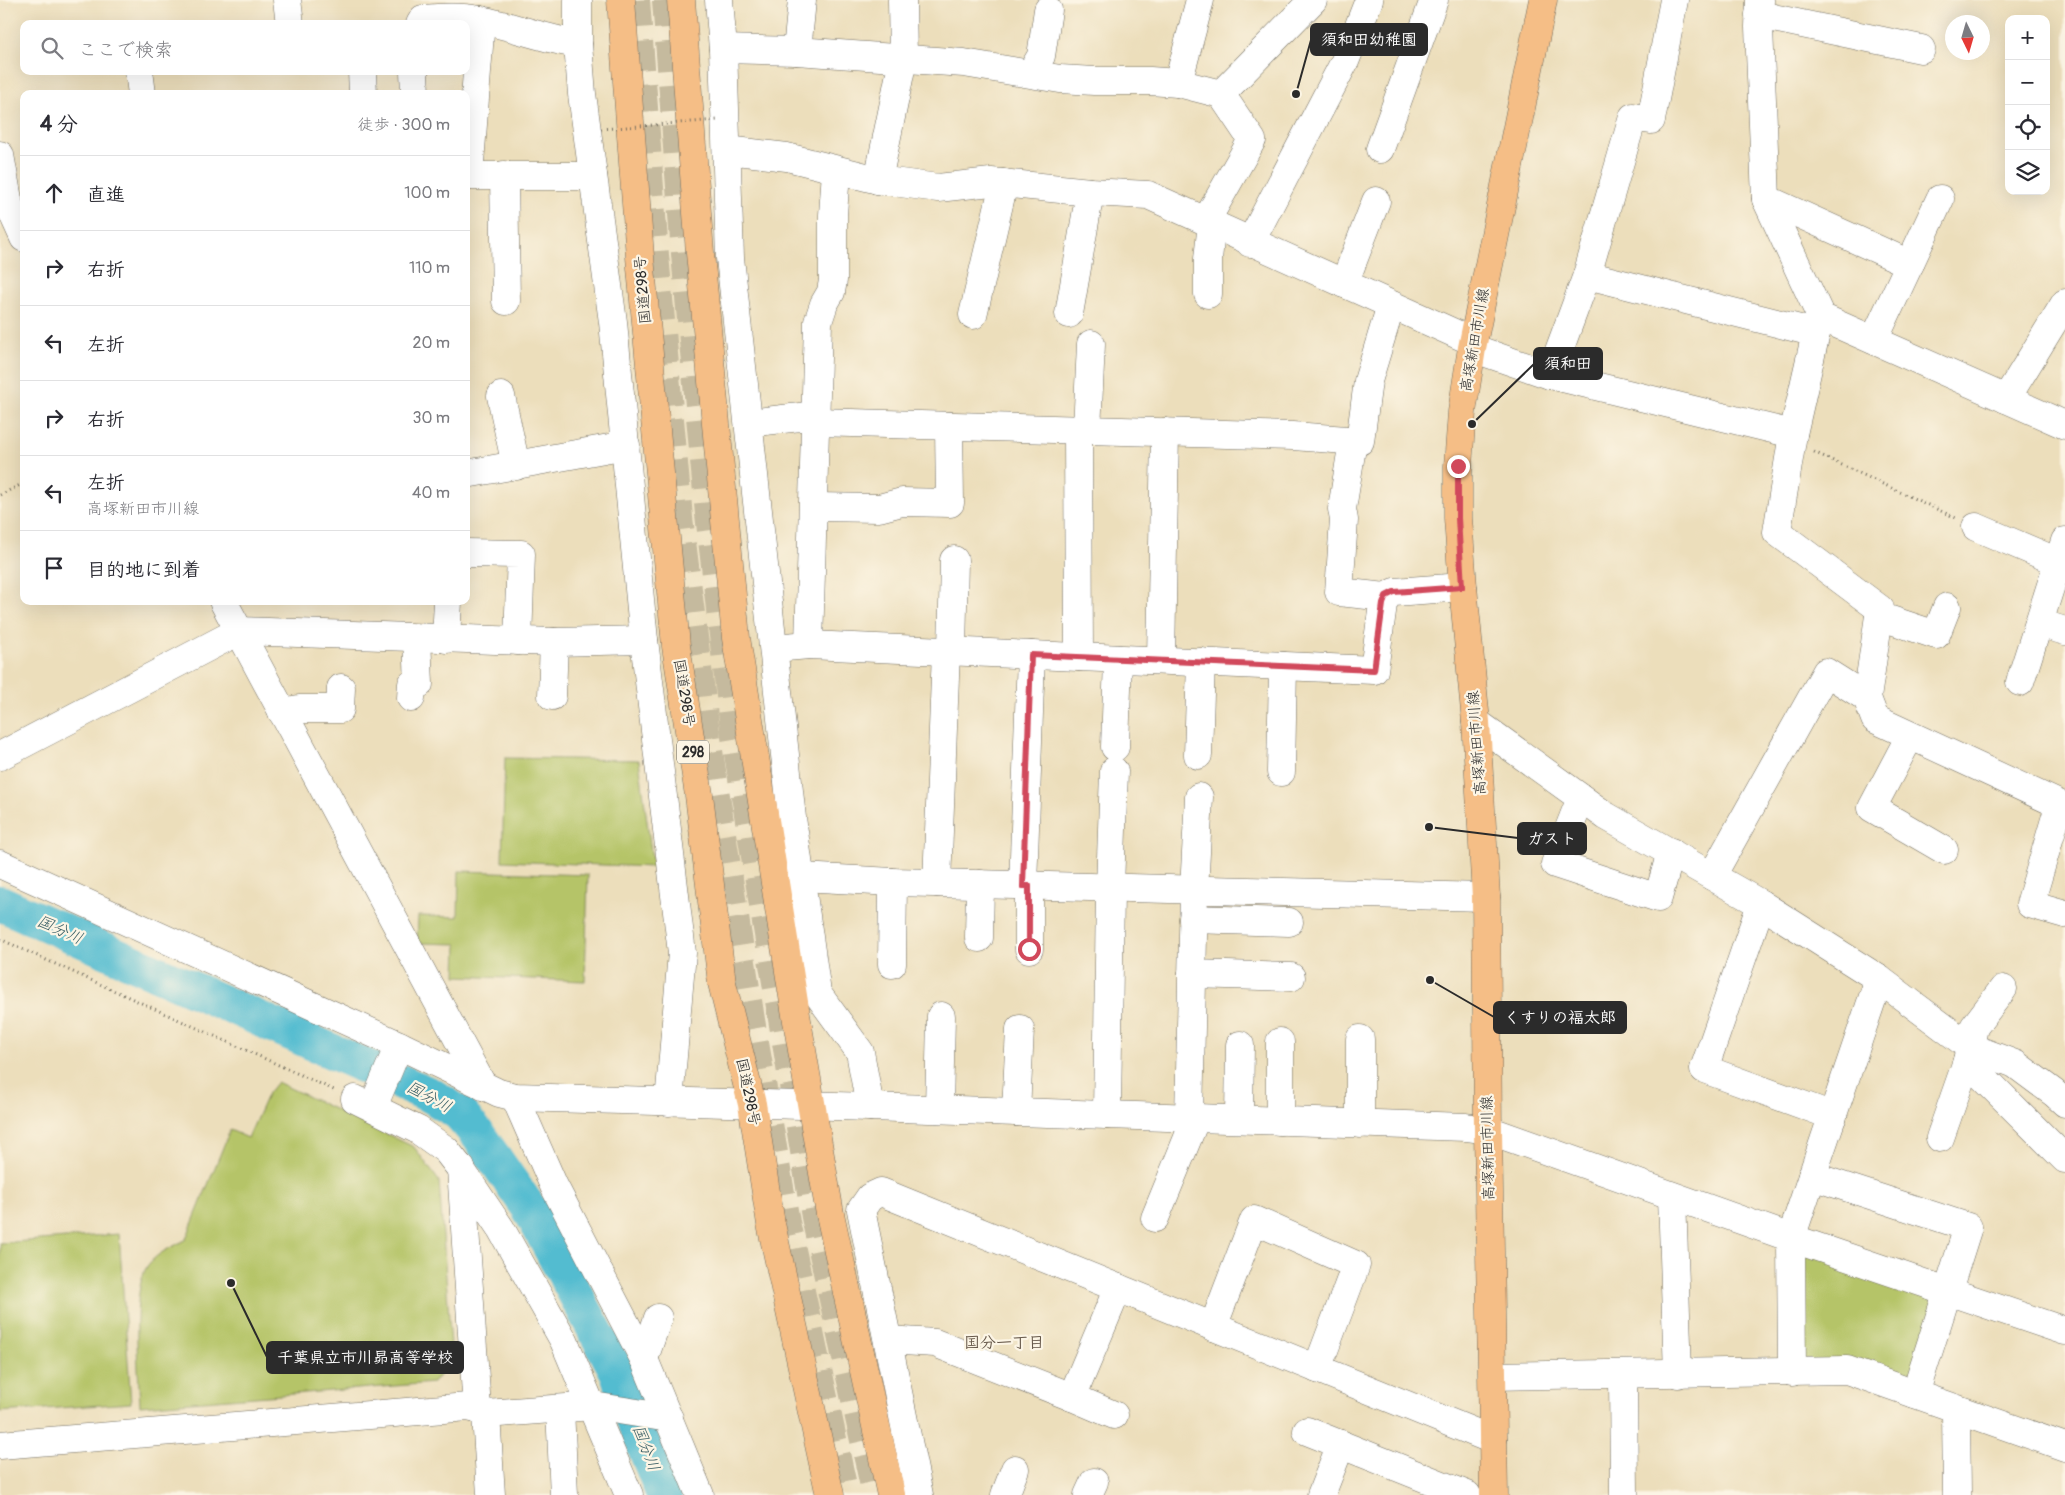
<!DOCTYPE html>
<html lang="ja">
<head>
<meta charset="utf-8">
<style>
	:root { --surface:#fff; --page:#f7f7f7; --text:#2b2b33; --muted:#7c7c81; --line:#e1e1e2 }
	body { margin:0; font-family:Pangolin,"Klee One",sans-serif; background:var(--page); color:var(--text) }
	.controls { position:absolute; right:15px; top:15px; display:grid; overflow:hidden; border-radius:10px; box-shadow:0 5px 20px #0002 }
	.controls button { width:45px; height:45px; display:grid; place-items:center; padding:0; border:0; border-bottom:1px solid var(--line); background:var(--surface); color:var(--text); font:25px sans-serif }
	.compass { position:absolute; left:1945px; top:15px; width:45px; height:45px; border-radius:50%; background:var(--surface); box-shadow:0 5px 20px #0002; rotate:175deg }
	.stop { position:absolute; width:15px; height:15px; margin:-11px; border:4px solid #d1495b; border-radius:50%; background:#fff }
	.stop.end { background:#d1495b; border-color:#fff; box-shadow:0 1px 5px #0008 }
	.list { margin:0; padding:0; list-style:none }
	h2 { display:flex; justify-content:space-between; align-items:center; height:65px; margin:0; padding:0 20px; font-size:21px }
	h2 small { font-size:16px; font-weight:400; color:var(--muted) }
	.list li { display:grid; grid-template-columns:32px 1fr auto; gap:15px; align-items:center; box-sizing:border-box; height:75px; padding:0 20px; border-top:1px solid var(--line) }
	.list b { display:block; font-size:19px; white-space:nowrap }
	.list p { margin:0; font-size:16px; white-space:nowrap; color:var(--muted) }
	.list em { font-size:16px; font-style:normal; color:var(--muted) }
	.icon { flex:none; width:28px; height:28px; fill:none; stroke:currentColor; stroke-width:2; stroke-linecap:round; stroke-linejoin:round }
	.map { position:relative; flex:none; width:2065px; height:1495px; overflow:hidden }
	.search { position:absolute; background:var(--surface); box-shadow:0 5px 20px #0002; left:20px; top:20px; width:450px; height:55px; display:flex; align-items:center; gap:12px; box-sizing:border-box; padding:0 18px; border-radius:10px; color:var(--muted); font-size:19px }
	.panel { position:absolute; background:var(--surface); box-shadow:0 5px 20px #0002; left:20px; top:90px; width:450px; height:515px; border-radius:10px }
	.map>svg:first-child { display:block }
	.green { fill:#b5c467; stroke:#707849 }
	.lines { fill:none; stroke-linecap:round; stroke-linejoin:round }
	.river { stroke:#53bcd0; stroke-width:36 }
	.highway-tunnel { stroke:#c5ba9e; stroke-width:28; stroke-dasharray:28 14; stroke-linecap:butt }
	.minor-casing { stroke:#6f6a5d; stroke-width:29 }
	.major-casing { stroke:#6f6a5d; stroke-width:29 }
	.highway-casing { stroke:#6f6a5d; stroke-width:29 }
	.path { stroke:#6f6a5d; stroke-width:3; stroke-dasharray:1 4; stroke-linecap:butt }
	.minor { stroke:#fff; stroke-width:28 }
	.major { stroke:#f5be86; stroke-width:28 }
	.highway { stroke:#f5be86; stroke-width:28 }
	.path-bridge { stroke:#6f6a5d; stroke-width:3; stroke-dasharray:1 4; stroke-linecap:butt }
	.route { stroke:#d1495b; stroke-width:6 }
	.labels { text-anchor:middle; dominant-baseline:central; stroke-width:4.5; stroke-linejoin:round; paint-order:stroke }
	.shield { fill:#fcf5e5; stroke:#6a6863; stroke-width:1 }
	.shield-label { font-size:14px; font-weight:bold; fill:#2b2b2b }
	.street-label { font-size:15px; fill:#2b2b2b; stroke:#fcf5e5 }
	.water-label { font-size:16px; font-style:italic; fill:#395e65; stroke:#fcf5e5 }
	.neighbourhood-label { font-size:16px; font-weight:bold; fill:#66584a; stroke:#fcf5e5 }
	.leader { fill:none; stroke:#2b2b2b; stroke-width:2 }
	.callout-dot { fill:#2b2b2b; stroke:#fcf5e5; stroke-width:2 }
	.callout { fill:#2b2b2b; stroke:#2b2b2b; stroke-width:2 }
	.callout-label { font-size:16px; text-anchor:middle; font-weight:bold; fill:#fff }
</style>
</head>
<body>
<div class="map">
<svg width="2065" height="1495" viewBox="0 0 2065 1495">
	<rect width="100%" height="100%" fill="#fcf5e5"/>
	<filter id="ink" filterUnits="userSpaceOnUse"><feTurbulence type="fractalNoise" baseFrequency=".02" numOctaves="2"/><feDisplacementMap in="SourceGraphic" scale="10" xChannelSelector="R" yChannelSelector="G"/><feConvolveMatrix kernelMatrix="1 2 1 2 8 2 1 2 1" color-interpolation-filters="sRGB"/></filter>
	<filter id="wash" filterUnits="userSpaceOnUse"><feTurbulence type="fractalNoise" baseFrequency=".0096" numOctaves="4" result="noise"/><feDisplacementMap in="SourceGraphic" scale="20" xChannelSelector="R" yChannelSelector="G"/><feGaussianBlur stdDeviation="1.12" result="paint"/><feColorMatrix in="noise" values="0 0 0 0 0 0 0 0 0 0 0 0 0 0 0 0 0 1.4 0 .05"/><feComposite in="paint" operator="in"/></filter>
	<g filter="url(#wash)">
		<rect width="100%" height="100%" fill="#ecdebb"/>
		<g class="green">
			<polygon points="505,758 639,760 653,867 502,861"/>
			<polygon points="459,871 588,875 585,981 456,976 457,944 417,943 418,916 458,917"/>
			<path d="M277,1082L414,1147L439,1181L452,1359L433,1383L140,1406C139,1375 130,1289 148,1265C159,1251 172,1248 186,1239L230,1130L248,1138L268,1093Z"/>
			<polygon points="119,1234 131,1403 0,1412 0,1243"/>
			<polygon points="1798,1249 1939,1296 1911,1383 1798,1364"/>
		</g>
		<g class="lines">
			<polyline class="river" points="0,903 432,1096 459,1113 478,1135 529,1208 618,1373 627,1403 664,1495"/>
		</g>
	</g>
	<g filter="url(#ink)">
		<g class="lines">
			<g class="highway-tunnel">
				<polyline points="636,0 655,255 679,518 706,732 751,1020 786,1222 845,1495"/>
				<polyline points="666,0 685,254 709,514 734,730 815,1217 876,1495"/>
			</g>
			<g class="minor-casing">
				<g id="minor">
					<polyline points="287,0 290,24"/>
					<polyline points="719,0 723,49 730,258 792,818 817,993 860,1052 870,1107"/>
					<polyline points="1760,0 1759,27 1766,199 1821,317 1816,333 1793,434 1777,532 1880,609 1867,698 1875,719 2065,807"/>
					<polyline points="1759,15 1921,49"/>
					<path d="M420,24L423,19C442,17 461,16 480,20C513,26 544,39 578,44L582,94L613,322L644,640L682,953L669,1102"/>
					<polyline points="578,44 578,0"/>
					<polyline points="723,49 797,51 964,63 1060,79 1094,81 1150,81 1178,83 1221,94 1252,140 1206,221"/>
					<polyline points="797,51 802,0"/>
					<polyline points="139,71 142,94"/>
					<polyline points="362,71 363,94"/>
					<polyline points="414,71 415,94"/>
					<polyline points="1031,73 1041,56 1048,10"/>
					<polyline points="1178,83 1200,0"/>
					<polyline points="1221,94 1313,0"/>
					<polyline points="1380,149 1434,0"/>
					<polyline points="727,150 787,157 878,180 938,188 991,182 1090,192 1148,195 1474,342"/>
					<polyline points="0,155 9,205 24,238"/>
					<polyline points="504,175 506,301"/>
					<polyline points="466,176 593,176"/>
					<polyline points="469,176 481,20"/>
					<polyline points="878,180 903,59 902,0"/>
					<polyline points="1766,199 1910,264"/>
					<polyline points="1250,243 1346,59 1369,0"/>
					<polyline points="1587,275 1816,333"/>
					<polyline points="1344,284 1376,201"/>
					<polyline points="1208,294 1208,259 1212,223"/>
					<polyline points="1069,314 1090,192"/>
					<polyline points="973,315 1004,183"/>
					<polyline points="1821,317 2065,425"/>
					<polyline points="1874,340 1940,199"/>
					<polyline points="1472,348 1550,375 1793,434"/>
					<polyline points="1550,375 1587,275 1633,117 1651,120 1674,0"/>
					<polyline points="501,396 516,466"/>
					<polyline points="2006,399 2065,303"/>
					<polyline points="817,422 1293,436 1360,441 1368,381 1391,305"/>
					<polyline points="749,423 817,415"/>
					<polyline points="1078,429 1079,657"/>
					<polyline points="1087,430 1091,344"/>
					<polyline points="1353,441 1342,509 1344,520 1339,592 1386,597"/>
					<polyline points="466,474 626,445"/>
					<polyline points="814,507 879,508 902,502 950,503 949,426"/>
					<polyline points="1976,527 2058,562"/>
					<polyline points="466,553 521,554 518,641"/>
					<polyline points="223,601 483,1086"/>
					<polyline points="1879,616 1936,635 1947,607"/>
					<polyline points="2039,623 2065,631"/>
					<polyline points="446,639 448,601"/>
					<polyline points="809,645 818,322 824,304 831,292 833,280 833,215 836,171"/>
					<polyline points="774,648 809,645 1374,670 1383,604 1386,597 1394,592 1463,587"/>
					<polyline points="952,651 954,560"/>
					<polyline points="1161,660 1165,432"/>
					<polyline points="2020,682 2065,541"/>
					<polyline points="552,696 554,642"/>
					<polyline points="411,698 412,684 419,684 417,638"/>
					<polyline points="282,712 299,709 340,709 341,688"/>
					<polyline points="1476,722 1606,816 1761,904 1879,979 1970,1047 2015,1064 2054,1093 2065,1103"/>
					<polyline points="1910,736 1872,808 1944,850"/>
					<polyline points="1115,747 1118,659"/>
					<polyline points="1198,755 1201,662"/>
					<polyline points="0,756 239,631 554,642 644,640"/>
					<polyline points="1281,772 1283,666"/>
					<polyline points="1581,798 1555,864 1658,898 1671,852"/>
					<polyline points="2059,806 2030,904 2065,914"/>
					<polyline points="0,864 399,1045 499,1093 515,1097 870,1107 1466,1127 1488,1130 1791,1238 2065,1331"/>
					<polyline points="1712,876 1826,672 1867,698"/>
					<polyline points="801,877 893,882 1486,897"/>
					<polyline points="937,883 946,651"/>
					<polyline points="1023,886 1031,655"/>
					<polyline points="1761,904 1704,1069 1833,1116"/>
					<polyline points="1193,919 1289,922"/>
					<polyline points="979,938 980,884"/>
					<polyline points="1029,949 1029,886"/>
					<polyline points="892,964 893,882"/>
					<polyline points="1192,974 1291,977"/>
					<polyline points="1967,1061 1974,1027 2003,989"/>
					<polyline points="515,1097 554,1186 644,1359 700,1495"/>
					<polyline points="355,1099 418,1130 446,1150 460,1168 501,1229 564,1341 629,1495"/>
					<polyline points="373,1107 399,1045"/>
					<polyline points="939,1109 941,1016"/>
					<polyline points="1016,1112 1020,1029"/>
					<polyline points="1107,1115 1110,888 1114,771"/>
					<polyline points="1189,1118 1194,890 1199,797"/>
					<polyline points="1239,1119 1240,1045"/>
					<polyline points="1280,1121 1280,1042"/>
					<polyline points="1360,1124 1360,1039"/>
					<polyline points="1940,1138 1967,1061 2065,1159"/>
					<polyline points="461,1168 477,1409"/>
					<polyline points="1812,1176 1968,1227 1915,1394"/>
					<polyline points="1672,1196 1678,1374"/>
					<polyline points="1155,1218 1196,1118"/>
					<polyline points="1213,1327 1254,1220 1356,1265 1317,1369"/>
					<polyline points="888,1340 935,1343 1072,1397 1114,1415"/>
					<polyline points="644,1359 658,1318"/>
					<polyline points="1792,1372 1791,1238 1879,979"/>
					<polyline points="1623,1375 1624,1495"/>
					<polyline points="1493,1376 1847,1370 2065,1447"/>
					<polyline points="1072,1397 1118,1288"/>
					<polyline points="560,1409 564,1495"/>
					<polyline points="1956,1410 1957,1495"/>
					<polyline points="486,1414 491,1495"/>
					<polyline points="1307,1431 1467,1495"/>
					<polyline points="0,1445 468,1407 477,1409 486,1414 593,1406 669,1418"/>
					<polyline points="919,1495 861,1210 870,1197 881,1192 1493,1440"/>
					<polyline points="1005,1495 1015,1469"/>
					<polyline points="1088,1495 1094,1482"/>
					<polyline points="1321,1495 1341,1444"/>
				</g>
			</g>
			<g class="major-casing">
				<polyline id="major" points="1494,1495 1488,1130 1486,897 1476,722 1463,587 1458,518 1458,466 1462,412 1472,348 1543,0"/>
			</g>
			<g class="highway-casing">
				<g id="highway">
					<polyline points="621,0 640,257 676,646 699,795 722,983 752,1104 771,1224 830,1495"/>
					<polyline points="681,0 700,253 736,638 796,1015 830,1214 891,1495"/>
				</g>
			</g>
			<g class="path">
				<polyline points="1814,452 1956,518"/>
				<polyline points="0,495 24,483"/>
				<polyline points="0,939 334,1090"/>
			</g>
			<use href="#minor" class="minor"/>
			<use href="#major" class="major"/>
			<use href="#highway" class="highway"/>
			<polyline class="path-bridge" points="601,129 718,120"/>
		</g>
	</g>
	<g class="lines" filter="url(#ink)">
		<polyline class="route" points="1029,949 1029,886 1023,886 1031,655 1374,670 1383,604 1386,596 1394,592 1462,587 1458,518 1458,466"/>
	</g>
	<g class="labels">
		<rect class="shield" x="677" y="740.5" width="32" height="23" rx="4"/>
		<g class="shield-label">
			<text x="693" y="752">298</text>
		</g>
		<g class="street-label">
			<text transform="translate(643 290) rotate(-95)">国道298号</text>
			<text transform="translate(1475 340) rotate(-80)">高塚新田市川線</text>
			<text transform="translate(684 693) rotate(81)">国道298号</text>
			<text transform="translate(1477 743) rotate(-94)">高塚新田市川線</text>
			<text transform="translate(748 1092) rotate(78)">国道298号</text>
			<text transform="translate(1488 1148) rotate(-91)">高塚新田市川線</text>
		</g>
		<g class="water-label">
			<text transform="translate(60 930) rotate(24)">国分川</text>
			<text transform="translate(429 1097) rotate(28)">国分川</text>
			<text transform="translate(646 1448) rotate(69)">国分川</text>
		</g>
		<g class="neighbourhood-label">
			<text x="1004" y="1343">国分一丁目</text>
		</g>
	</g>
	<path class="leader" d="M1296 94L1311 40M1472 424L1534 364M1429 827L1518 838M1430 980L1494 1017M231 1283L267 1357"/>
	<g class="callout-dot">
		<circle cx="1296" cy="94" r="5"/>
		<circle cx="1472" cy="424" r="5"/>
		<circle cx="1429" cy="827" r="5"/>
		<circle cx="1430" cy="980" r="5"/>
		<circle cx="231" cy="1283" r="5"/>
	</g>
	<g class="callout">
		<rect x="1311" y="24" width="116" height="31" rx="5"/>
		<rect x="1534" y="348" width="68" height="31" rx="5"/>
		<rect x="1518" y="823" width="68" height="31" rx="5"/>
		<rect x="1494" y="1002" width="132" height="31" rx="5"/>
		<rect x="267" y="1342" width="196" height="31" rx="5"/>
	</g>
	<g class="callout-label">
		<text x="1369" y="45">須和田幼稚園</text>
		<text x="1568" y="369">須和田</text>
		<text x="1552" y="844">ガスト</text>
		<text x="1560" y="1023">くすりの福太郎</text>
		<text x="365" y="1363">千葉県立市川昴高等学校</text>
	</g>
</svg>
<div class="controls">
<button>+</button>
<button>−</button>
<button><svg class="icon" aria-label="locate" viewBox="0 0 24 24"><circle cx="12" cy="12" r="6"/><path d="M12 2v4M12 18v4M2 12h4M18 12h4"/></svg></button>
<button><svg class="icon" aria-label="layers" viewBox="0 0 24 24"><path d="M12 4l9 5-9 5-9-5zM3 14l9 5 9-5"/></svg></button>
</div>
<svg class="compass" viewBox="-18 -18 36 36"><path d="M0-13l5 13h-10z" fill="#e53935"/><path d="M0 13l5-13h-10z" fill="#7c7c81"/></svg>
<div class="stop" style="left:1029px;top:949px"></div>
<div class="stop end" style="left:1458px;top:466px"></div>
<div class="search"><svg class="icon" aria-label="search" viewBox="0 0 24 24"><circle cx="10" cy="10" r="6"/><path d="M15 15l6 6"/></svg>ここで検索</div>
<section class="panel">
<h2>4 分<small>徒歩 · 300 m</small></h2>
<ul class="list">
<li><svg class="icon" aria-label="ahead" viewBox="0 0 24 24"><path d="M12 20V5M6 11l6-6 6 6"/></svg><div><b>直進</b></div><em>100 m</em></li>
<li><svg class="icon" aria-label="right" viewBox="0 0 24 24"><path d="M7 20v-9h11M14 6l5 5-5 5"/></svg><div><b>右折</b></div><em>110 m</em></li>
<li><svg class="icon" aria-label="left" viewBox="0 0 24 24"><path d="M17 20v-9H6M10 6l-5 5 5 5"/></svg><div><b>左折</b></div><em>20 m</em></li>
<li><svg class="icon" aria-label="right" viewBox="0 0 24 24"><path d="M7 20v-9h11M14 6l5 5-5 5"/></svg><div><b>右折</b></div><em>30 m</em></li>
<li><svg class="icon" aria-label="left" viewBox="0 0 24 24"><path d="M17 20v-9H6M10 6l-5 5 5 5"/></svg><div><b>左折</b><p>高塚新田市川線</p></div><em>40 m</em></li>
<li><svg class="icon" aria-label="arrive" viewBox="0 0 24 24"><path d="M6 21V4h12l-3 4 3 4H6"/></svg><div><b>目的地に到着</b></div></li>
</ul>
</section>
</div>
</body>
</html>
